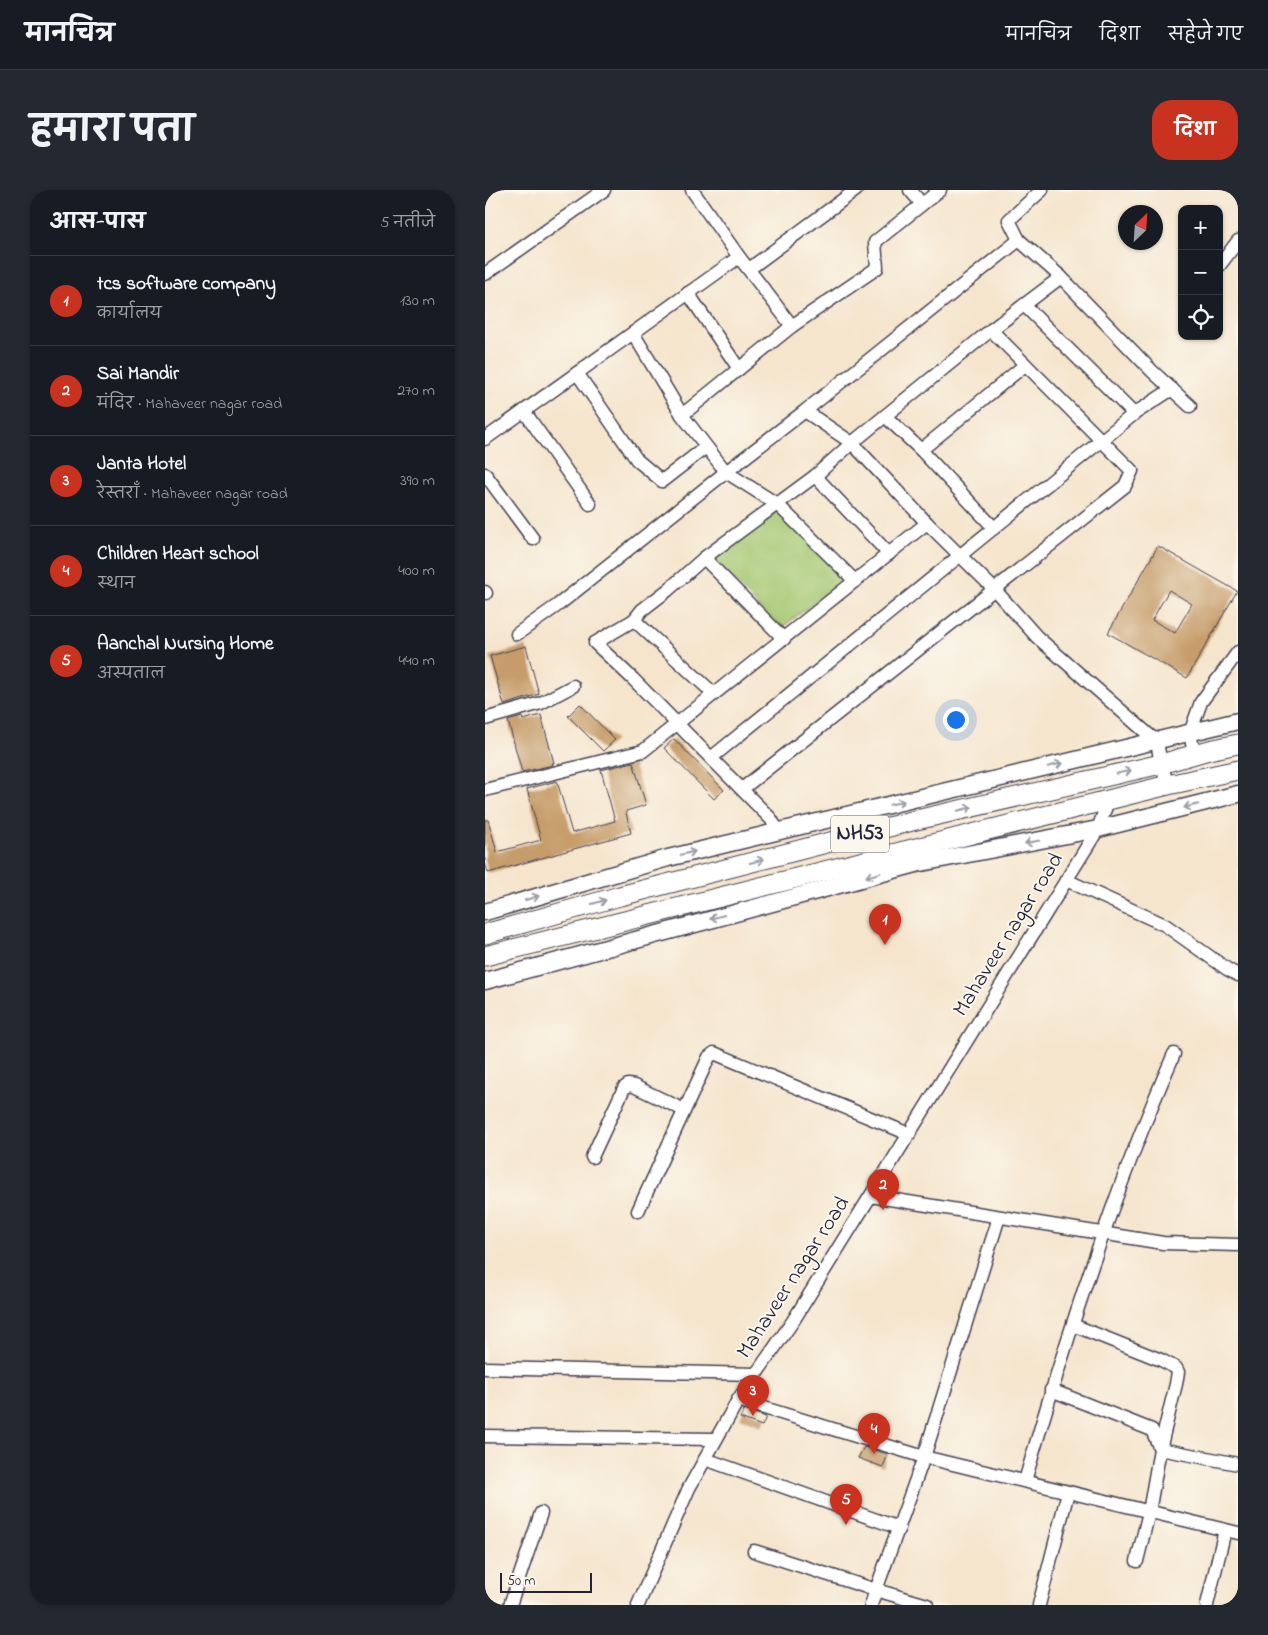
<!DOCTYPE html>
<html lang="hi">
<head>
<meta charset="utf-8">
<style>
	:root { --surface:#171b24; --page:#242831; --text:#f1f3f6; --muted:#9ea1a6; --line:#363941; --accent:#c8321e }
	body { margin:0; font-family:"Indie Flower","Playpen Sans Deva",sans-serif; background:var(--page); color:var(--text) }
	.controls { position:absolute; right:15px; top:15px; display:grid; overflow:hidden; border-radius:10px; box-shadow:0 1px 4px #0004 }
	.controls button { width:45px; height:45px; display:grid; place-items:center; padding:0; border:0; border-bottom:1px solid var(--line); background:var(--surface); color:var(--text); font:25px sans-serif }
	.compass { position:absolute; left:633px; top:15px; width:45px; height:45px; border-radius:50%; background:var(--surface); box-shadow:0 1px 4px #0004; rotate:25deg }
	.scale { position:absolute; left:15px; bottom:12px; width:92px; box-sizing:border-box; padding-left:5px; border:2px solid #22223b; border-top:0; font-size:14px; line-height:18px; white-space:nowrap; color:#22223b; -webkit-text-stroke:4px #fbf7ec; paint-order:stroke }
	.you { position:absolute; left:470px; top:529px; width:18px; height:18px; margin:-12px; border:4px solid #fff; border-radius:50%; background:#1a73e8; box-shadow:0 0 0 8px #1a73e833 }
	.badge { display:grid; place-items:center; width:32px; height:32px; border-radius:50%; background:var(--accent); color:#fff; font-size:16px; font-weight:700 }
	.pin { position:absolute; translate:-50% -41px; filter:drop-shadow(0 1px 2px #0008) }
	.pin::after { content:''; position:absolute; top:26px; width:18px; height:15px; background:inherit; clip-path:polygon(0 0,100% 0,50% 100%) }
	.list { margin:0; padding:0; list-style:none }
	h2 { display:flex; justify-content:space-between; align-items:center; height:65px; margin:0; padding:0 20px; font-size:21px }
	h2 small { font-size:16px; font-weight:400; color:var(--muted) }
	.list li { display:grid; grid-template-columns:32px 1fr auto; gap:15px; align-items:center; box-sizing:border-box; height:90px; padding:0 20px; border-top:1px solid var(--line) }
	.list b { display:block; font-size:19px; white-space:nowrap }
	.list p { margin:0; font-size:16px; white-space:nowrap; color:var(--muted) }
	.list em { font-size:16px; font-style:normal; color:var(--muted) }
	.icon { flex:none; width:28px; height:28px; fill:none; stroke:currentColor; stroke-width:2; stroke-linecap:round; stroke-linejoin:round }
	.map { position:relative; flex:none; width:753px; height:1415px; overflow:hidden; border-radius:20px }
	header { display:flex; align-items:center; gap:30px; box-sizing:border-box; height:70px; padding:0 25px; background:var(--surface); border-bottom:1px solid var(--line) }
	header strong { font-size:24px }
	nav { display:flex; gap:28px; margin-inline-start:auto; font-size:18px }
	.intro { display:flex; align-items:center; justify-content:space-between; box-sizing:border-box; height:120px; padding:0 30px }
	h1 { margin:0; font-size:35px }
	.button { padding:12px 22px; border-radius:20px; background:var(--accent); color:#fff; font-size:18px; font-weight:700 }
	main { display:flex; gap:30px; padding:0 30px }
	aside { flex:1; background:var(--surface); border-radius:20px; box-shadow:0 1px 4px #0004 }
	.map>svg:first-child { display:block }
	.park { fill:#a4c771; stroke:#637456 }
	.building { fill:#c69d6b; fill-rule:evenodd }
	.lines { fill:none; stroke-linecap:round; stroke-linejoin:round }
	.minor-casing { stroke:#423f51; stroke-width:15 }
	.major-casing { stroke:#423f51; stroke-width:19 }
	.highway-casing { stroke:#423f51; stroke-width:21 }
	.minor { stroke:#fff; stroke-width:12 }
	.major { stroke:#fff; stroke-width:16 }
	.highway { stroke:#fff; stroke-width:19 }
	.oneway { stroke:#9c9ca7 }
	.labels { text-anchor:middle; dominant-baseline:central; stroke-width:4; stroke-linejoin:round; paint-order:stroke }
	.shield { fill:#fbf7ec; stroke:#636270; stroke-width:1 }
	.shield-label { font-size:21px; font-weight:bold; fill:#22223b }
	.street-label { font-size:22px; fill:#22223b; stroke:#fbf7ec }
</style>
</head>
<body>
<header>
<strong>मानचित्र</strong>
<nav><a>मानचित्र</a><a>दिशा</a><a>सहेजे गए</a></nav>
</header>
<div class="intro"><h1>हमारा पता</h1><a class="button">दिशा</a></div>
<main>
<aside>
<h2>आस-पास<small>5 नतीजे</small></h2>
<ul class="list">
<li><span class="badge">1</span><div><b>tcs software company</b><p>कार्यालय</p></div><em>130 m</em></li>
<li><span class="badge">2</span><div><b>Sai Mandir</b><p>मंदिर · Mahaveer nagar road</p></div><em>270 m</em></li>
<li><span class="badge">3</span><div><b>Janta Hotel</b><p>रेस्तराँ · Mahaveer nagar road</p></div><em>390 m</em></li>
<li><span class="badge">4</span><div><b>Children Heart school</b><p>स्थान</p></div><em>400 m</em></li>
<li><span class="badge">5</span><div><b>Aanchal Nursing Home</b><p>अस्पताल</p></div><em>440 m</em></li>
</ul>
</aside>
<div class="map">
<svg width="753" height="1415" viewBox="0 0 753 1415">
	<rect width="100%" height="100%" fill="#fbf7ec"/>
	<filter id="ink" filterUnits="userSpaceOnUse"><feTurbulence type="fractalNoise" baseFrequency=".02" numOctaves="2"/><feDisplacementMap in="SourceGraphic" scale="10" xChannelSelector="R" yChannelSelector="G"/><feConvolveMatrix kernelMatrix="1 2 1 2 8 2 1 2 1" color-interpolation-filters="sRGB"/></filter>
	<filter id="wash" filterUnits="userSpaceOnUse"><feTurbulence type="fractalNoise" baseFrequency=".0096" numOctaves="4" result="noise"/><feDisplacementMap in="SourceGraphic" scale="20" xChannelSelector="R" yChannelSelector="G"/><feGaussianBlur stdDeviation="1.12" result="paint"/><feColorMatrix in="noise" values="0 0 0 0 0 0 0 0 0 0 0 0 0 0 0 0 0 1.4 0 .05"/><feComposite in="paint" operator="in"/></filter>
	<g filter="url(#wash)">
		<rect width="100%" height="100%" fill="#f5e5cd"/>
		<polygon class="park" points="293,315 361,388 295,439 228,368"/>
		<g id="blocks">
			<g class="building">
				<path d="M673,356L752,401L702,488L623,443ZM684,400L707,414L690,443L667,430Z"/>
				<polygon points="41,456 54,504 19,515 5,466"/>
				<polygon points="95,514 130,550 118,561 83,526"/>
				<polygon points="56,525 69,573 67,573 68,575 37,582 23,531 37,527 38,530"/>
				<polygon points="189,549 239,600 229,609 179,558"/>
				<polygon points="148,572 161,615 141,621 141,623 146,643 3,683 0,671 0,630 3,630 12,662 56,650 42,599 72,591 87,643 130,631 116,580"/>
				<polygon points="259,1220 281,1227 277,1236 255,1228"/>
				<polygon points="379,1257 403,1264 398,1277 373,1268"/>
			</g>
		</g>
	</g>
	<g filter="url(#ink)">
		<use href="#blocks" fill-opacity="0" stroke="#423f51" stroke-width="1"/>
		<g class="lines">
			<g class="minor-casing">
				<g id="minor">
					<polyline points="425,0 437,14"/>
					<polyline points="557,0 524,30 534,50 576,87 667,181 705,216"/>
					<polyline points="254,67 307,136 392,78 390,52 455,0"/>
					<polyline points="734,76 753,51"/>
					<polyline points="264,79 371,0"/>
					<polyline points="0,84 119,0"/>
					<polyline points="203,103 254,179"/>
					<polyline points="539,115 649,224"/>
					<polyline points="307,136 197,225 241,282 320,221 367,253 442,333 509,399 552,447 672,552 676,574 683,595"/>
					<polyline points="148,143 197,225"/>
					<polyline points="92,183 152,270 177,291 221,257"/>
					<polyline points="39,221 105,314"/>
					<polyline points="320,221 534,50"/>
					<polyline points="400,226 436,260 509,338"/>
					<polyline points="0,249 254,67 207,0"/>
					<polyline points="436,260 540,175"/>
					<polyline points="0,284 48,349"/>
					<polyline points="330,286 404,364"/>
					<polyline points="219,368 299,449"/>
					<polyline points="0,402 1,403"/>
					<polyline points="149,430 229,504"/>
					<polyline points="32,444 73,415 241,282 292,314 370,391"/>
					<polyline points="0,529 56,513 88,496"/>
					<polyline points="709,564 705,543 716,512 753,462"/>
					<polyline points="226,568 649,224 687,199"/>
					<polyline points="257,599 640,296 647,281 506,140"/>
					<polyline points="0,600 158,561 442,333"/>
					<polyline points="293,641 286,629 148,489 110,453 149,430 157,420 183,400 219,368 330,286 367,253 400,226 506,140 576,87"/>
					<polyline points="581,690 680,735 742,779 753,785"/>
					<polyline points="107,967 139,898 143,895 149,896 199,920"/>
					<polyline points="386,1006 678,1053 753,1055"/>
					<polyline points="153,1021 224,867 229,863 424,944"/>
					<polyline points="514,1027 439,1267 753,1343"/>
					<polyline points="588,1135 676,1170 691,1178 693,1182 691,1194 675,1259 664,1322 652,1371"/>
					<polyline points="0,1178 271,1184"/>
					<polyline points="566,1200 667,1240 675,1259 753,1274"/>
					<polyline points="253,1210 439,1267 391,1400 442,1415"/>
					<polyline points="0,1246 231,1249"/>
					<polyline points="220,1269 414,1338"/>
					<path d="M540,1291C582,1146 628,1002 689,864"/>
					<polyline points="269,1361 391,1400 386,1415"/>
					<polyline points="25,1415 56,1323"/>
					<polyline points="153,1415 204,1298 253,1210 308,1131 613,639 623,611"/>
					<polyline points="554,1415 583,1302"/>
					<polyline points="722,1415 740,1340"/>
				</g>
			</g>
			<g class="major-casing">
				<g id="major">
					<polyline points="0,722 183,668 753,531"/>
					<polyline points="0,791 431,674 613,639 753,604"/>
				</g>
			</g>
			<g class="highway-casing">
				<g id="highway">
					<polyline points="0,744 135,706 427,631 676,574 724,560 753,554"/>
					<polyline points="0,766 683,595 753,580"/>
				</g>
			</g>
			<use href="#minor" class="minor"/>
			<use href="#major" class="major"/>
			<use href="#highway" class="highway"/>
		</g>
		<defs><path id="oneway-shaft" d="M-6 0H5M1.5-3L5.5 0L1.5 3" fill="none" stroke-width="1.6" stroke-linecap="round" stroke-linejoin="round" transform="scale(1.25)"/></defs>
		<g class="oneway">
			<use href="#oneway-shaft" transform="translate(570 575) rotate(-13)"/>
			<use href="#oneway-shaft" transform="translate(639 582) rotate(-13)"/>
			<use href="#oneway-shaft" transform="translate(412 613) rotate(-13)"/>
			<use href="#oneway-shaft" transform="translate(706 616) rotate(166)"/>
			<use href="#oneway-shaft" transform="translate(480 619) rotate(-13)"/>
			<use href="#oneway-shaft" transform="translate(547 652) rotate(169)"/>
			<use href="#oneway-shaft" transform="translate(203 663) rotate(-13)"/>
			<use href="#oneway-shaft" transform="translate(272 671) rotate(-15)"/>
			<use href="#oneway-shaft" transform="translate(388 685) rotate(165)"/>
			<use href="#oneway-shaft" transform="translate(47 708) rotate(-17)"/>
			<use href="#oneway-shaft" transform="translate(114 712) rotate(-16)"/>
			<use href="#oneway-shaft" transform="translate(232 727) rotate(165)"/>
		</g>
	</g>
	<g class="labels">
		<rect class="shield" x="346" y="625.5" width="58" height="37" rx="4"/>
		<g class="shield-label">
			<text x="375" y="644">NH53</text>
		</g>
		<g class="street-label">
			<text transform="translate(524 745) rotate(-58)">Mahaveer nagar road</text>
			<text transform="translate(309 1088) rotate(-57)">Mahaveer nagar road</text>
		</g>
	</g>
</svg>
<div class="controls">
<button>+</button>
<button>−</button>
<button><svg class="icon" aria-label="locate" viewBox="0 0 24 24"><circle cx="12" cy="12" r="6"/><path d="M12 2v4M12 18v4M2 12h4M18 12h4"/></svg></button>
</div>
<svg class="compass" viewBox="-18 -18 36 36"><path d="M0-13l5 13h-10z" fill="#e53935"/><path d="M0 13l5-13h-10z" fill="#9ea1a6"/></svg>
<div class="scale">50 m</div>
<div class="you"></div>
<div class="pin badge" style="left:400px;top:755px">1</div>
<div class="pin badge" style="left:398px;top:1020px">2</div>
<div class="pin badge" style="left:268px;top:1226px">3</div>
<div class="pin badge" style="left:389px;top:1264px">4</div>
<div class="pin badge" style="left:361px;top:1335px">5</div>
</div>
</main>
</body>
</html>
